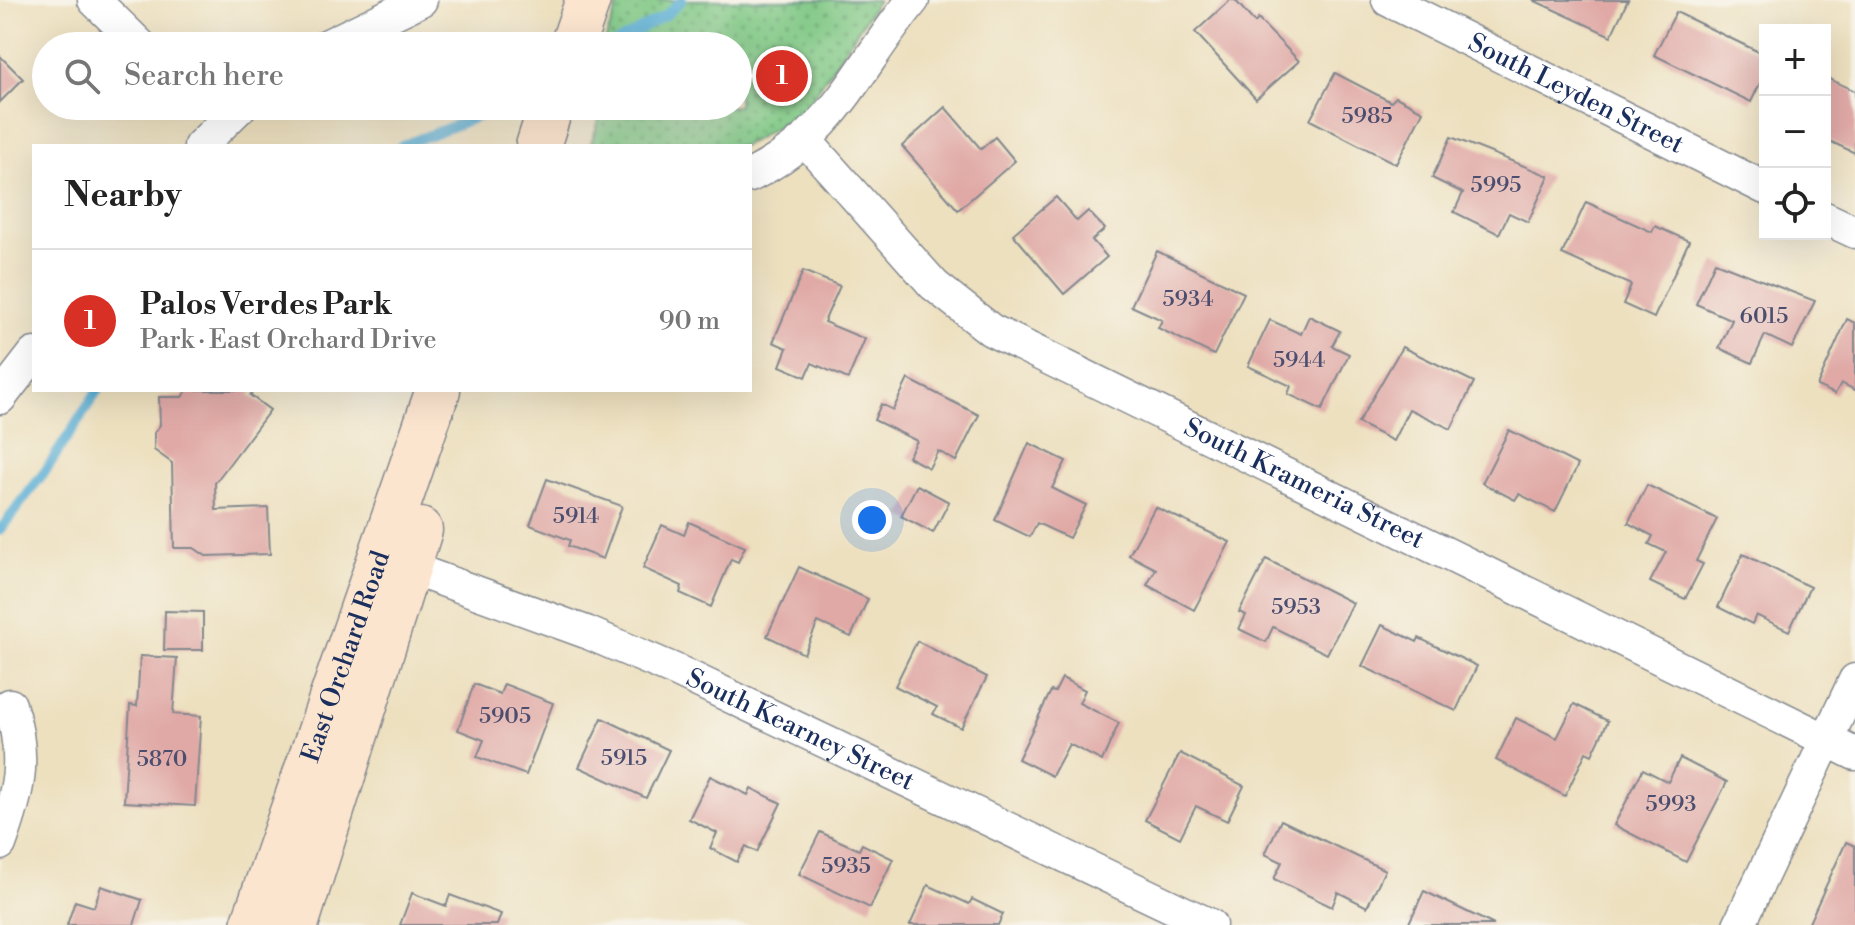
<!DOCTYPE html>
<html lang="en">
<head>
<meta charset="utf-8">
<style>
	:root { --surface:#fff; --page:#f6f6f6; --text:#222; --muted:#767676; --line:#e0e0e0; --accent:#d93025 }
	body { margin:0; font-family:"Libre Bodoni",serif; background:var(--page); color:var(--text) }
	.controls { position:absolute; right:24px; top:24px; display:grid; overflow:hidden; border-radius:0px; box-shadow:0 8px 32px #0002 }
	.controls button { width:72px; height:72px; display:grid; place-items:center; padding:0; border:0; border-bottom:2px solid var(--line); background:var(--surface); color:var(--text); font:40px sans-serif }
	.you { position:absolute; left:872px; top:520px; width:28px; height:28px; margin:-20px; border:6px solid #fff; border-radius:50%; background:#1a73e8; box-shadow:0 0 0 12px #1a73e833 }
	.badge { display:grid; place-items:center; width:52px; height:52px; border-radius:50%; background:var(--accent); color:#fff; font-size:26px; font-weight:700 }
	.pin { position:absolute; translate:-50% -50%; border:4px solid #fff; box-shadow:0 2px 8px #0006 }
	.list { margin:0; padding:0; list-style:none }
	h2 { display:flex; justify-content:space-between; align-items:center; height:104px; margin:0; padding:0 32px; font-size:34px }
	h2 small { font-size:26px; font-weight:400; color:var(--muted) }
	.list li { display:grid; grid-template-columns:52px 1fr auto; gap:24px; align-items:center; box-sizing:border-box; height:144px; padding:0 32px; border-top:2px solid var(--line) }
	.list b { display:block; font-size:30px; white-space:nowrap }
	.list p { margin:0; font-size:26px; white-space:nowrap; color:var(--muted) }
	.list em { font-size:26px; font-style:normal; color:var(--muted) }
	.icon { flex:none; width:44px; height:44px; fill:none; stroke:currentColor; stroke-width:2; stroke-linecap:round; stroke-linejoin:round }
	.map { position:relative; flex:none; width:1855px; height:925px; overflow:hidden }
	.search { position:absolute; background:var(--surface); box-shadow:0 8px 32px #0002; left:32px; top:32px; width:720px; height:88px; display:flex; align-items:center; gap:20px; box-sizing:border-box; padding:0 28px; border-radius:44px; color:var(--muted); font-size:30px }
	.panel { position:absolute; background:var(--surface); box-shadow:0 8px 32px #0002; left:32px; top:144px; width:720px; height:248px; border-radius:0px }
	.map>svg:first-child { display:block }
	.park { fill:url(#park-dots); stroke:#4c7b71; stroke-width:2 }
	.lines { fill:none; stroke-linecap:round; stroke-linejoin:round }
	.stream { stroke:#58aed5; stroke-width:10 }
	.building { fill:#e0a9a6 }
	.street-casing { stroke:#84888e; stroke-width:35 }
	.secondary-casing { stroke:#84888e; stroke-width:47 }
	.street { stroke:#fff; stroke-width:32 }
	.secondary { stroke:#fce5cf; stroke-width:44 }
	.labels { text-anchor:middle; dominant-baseline:central; stroke-width:8; stroke-linejoin:round; paint-order:stroke }
	.number-label { font-size:22px; fill:#4c4e70 }
	.street-label { font-size:26px; fill:#1b2f5e; stroke:#f7f3e8 }
</style>
</head>
<body>
<div class="map">
<svg width="1855" height="925" viewBox="0 0 1855 925">
	<defs>
		<pattern id="park-dots" width="8" height="8" patternUnits="userSpaceOnUse" patternTransform="scale(2)"><rect width="8" height="8" fill="#7ec784"/><path d="M2 2h.1M6 6h.1" fill="none" stroke="#66a26f" stroke-width="1.8" stroke-linecap="round"/></pattern>
	</defs>
	<rect width="100%" height="100%" fill="#f7f3e8"/>
	<filter id="ink" filterUnits="userSpaceOnUse"><feTurbulence type="fractalNoise" baseFrequency=".0125" numOctaves="2"/><feDisplacementMap in="SourceGraphic" scale="16" xChannelSelector="R" yChannelSelector="G"/><feConvolveMatrix kernelMatrix="1 2 1 2 8 2 1 2 1" color-interpolation-filters="sRGB"/></filter>
	<filter id="wash" filterUnits="userSpaceOnUse"><feTurbulence type="fractalNoise" baseFrequency=".006" numOctaves="4" result="noise"/><feDisplacementMap in="SourceGraphic" scale="32" xChannelSelector="R" yChannelSelector="G"/><feGaussianBlur stdDeviation="1.8" result="paint"/><feColorMatrix in="noise" values="0 0 0 0 0 0 0 0 0 0 0 0 0 0 0 0 0 1.4 0 .05"/><feComposite in="paint" operator="in"/></filter>
	<g filter="url(#wash)">
		<rect width="100%" height="100%" fill="#ede0bf"/>
		<polygon class="park" points="620,0 878,0 803,112 743,146 590,146 604,106 738,106 738,46 603,46"/>
		<g class="lines">
			<g class="stream">
				<polyline points="611,46 666,15 682,0"/>
				<polyline points="401,146 505,106"/>
				<polyline points="0,530 46,470 98,390"/>
			</g>
		</g>
		<g id="blocks">
			<g class="building">
				<polygon points="1230,0 1235,0 1255,23 1258,19 1299,61 1256,99 1195,32"/>
				<polygon points="1533,0 1628,0 1611,36"/>
				<polygon points="1676,12 1765,55 1765,73 1751,102 1654,55"/>
				<polygon points="0,56 23,79 0,102"/>
				<polygon points="1335,73 1391,102 1396,97 1423,111 1396,164 1310,120"/>
				<polygon points="1825,77 1855,91 1855,153 1825,139"/>
				<polygon points="945,107 981,149 995,137 1015,161 958,210 902,146"/>
				<polygon points="1451,137 1549,176 1528,222 1509,213 1499,234 1454,212 1463,193 1432,178"/>
				<polygon points="1056,197 1077,221 1088,211 1105,229 1092,240 1107,257 1064,294 1013,234"/>
				<polygon points="1586,202 1652,232 1655,226 1689,241 1654,318 1623,304 1631,285 1562,254"/>
				<polygon points="1157,251 1244,293 1214,355 1158,328 1162,320 1131,306"/>
				<polygon points="1715,262 1815,301 1792,348 1765,335 1752,363 1719,348 1732,320 1696,304"/>
				<polygon points="803,271 840,286 824,322 865,339 848,379 812,363 806,377 780,366 787,348 773,342"/>
				<polygon points="1309,316 1340,331 1332,346 1349,354 1322,410 1288,394 1291,386 1248,366 1270,320 1301,334"/>
				<polygon points="1847,319 1855,323 1855,390 1841,383 1835,394 1817,386"/>
				<polygon points="1402,347 1474,382 1451,429 1409,409 1393,441 1358,423"/>
				<polygon points="908,379 979,415 956,461 938,451 929,468 908,457 917,441 874,420 881,404 893,410"/>
				<polygon points="187,390 254,390 250,395 270,410 215,483 216,510 268,508 270,554 206,556 194,548 174,548 172,463 154,450 154,433 160,425 159,397 182,397"/>
				<polygon points="1509,430 1578,465 1555,512 1519,494 1515,500 1482,483"/>
				<polygon points="1029,443 1066,461 1052,488 1086,505 1069,538 1037,523 1030,537 995,520"/>
				<polygon points="547,479 622,506 603,559 568,546 570,540 530,525"/>
				<polygon points="917,485 949,502 933,533 901,516"/>
				<polygon points="1647,485 1717,519 1696,561 1703,564 1685,599 1650,582 1666,552 1649,544 1653,536 1628,523"/>
				<polygon points="1155,507 1230,542 1194,610 1147,585 1156,569 1129,555"/>
				<polygon points="689,522 745,547 738,562 731,559 711,607 680,593 682,586 643,568 662,525 684,535"/>
				<polygon points="1743,554 1810,587 1789,631 1756,615 1752,624 1718,607"/>
				<polygon points="1266,559 1353,603 1327,654 1273,627 1266,642 1239,629 1246,615 1239,612"/>
				<polygon points="799,567 868,599 851,637 818,622 804,654 767,636"/>
				<polygon points="165,611 203,612 203,650 164,650"/>
				<polygon points="1382,625 1417,642 1419,638 1477,666 1456,711 1362,666"/>
				<polygon points="917,641 987,677 961,728 933,714 937,707 895,686"/>
				<polygon points="140,656 177,658 173,714 201,716 195,806 124,802 130,705 137,706"/>
				<polygon points="1062,678 1085,690 1079,703 1119,723 1102,761 1069,744 1052,776 1018,759 1051,691 1055,692"/>
				<polygon points="474,684 500,694 504,684 553,703 526,775 477,757 484,740 458,730"/>
				<polygon points="1574,704 1608,721 1592,755 1586,752 1565,796 1496,760 1516,718 1557,738"/>
				<polygon points="602,718 669,750 646,798 579,767"/>
				<polygon points="1180,753 1244,786 1227,821 1196,806 1180,838 1145,820"/>
				<polygon points="1680,758 1727,782 1686,862 1614,825 1643,769 1668,782"/>
				<polygon points="710,776 748,795 751,788 781,803 757,852 746,846 737,862 710,848 717,833 689,819"/>
				<polygon points="1281,820 1385,870 1367,907 1338,892 1332,907 1274,879 1282,862 1265,854"/>
				<polygon points="820,832 859,850 862,844 893,859 870,908 799,874"/>
				<polygon points="1846,842 1855,846 1855,921 1853,925 1808,925"/>
				<polygon points="928,885 969,904 972,899 1003,914 998,925 910,925"/>
				<polygon points="101,886 142,900 134,925 67,925 75,901 94,907"/>
				<polygon points="1424,891 1494,925 1408,925"/>
				<polygon points="412,893 446,906 450,895 501,914 497,925 400,925"/>
			</g>
		</g>
	</g>
	<g filter="url(#ink)">
		<use href="#blocks" fill-opacity="0" stroke="#84888e" stroke-width="2"/>
		<g class="lines">
			<g class="street-casing">
				<g id="street">
					<polyline points="94,0 141,46"/>
					<path id="s1" d="M1388,0L1765,188"/>
					<polyline points="326,46 421,0"/>
					<path id="s2" d="M806,141L934,285L991,330L1855,754"/>
					<polyline points="200,146 241,106"/>
					<path d="M750,176C838,131 854,72 913,0"/>
					<polyline points="1825,218 1855,232"/>
					<polyline points="0,398 34,354"/>
					<path id="s3" d="M390,561L586,632L677,671L1210,925"/>
					<path d="M0,844C19,792 27,759 10,705"/>
					<polyline points="1739,925 1855,680"/>
				</g>
			</g>
			<g class="secondary-casing">
				<g id="secondary">
					<polyline points="572,46 588,0"/>
					<polyline points="538,146 551,106"/>
					<path id="s4" d="M253,925L438,390"/>
					<polyline points="296,925 420,530"/>
				</g>
			</g>
			<use href="#street" class="street"/>
			<use href="#secondary" class="secondary"/>
		</g>
	</g>
	<g class="labels">
		<g class="number-label">
			<text x="1367" y="116">5985</text>
			<text x="1496" y="185">5995</text>
			<text x="1188" y="299">5934</text>
			<text x="1764" y="316">6015</text>
			<text x="1299" y="360">5944</text>
			<text x="576" y="516">5914</text>
			<text x="1296" y="607">5953</text>
			<text x="505" y="716">5905</text>
			<text x="624" y="758">5915</text>
			<text x="162" y="759">5870</text>
			<text x="1671" y="804">5993</text>
			<text x="846" y="866">5935</text>
		</g>
		<g class="street-label">
			<text stroke="none"><textPath href="#s1" startOffset="210">South Leyden Street</textPath></text>
			<text stroke="none"><textPath href="#s2" startOffset="614">South Krameria Street</textPath></text>
			<text stroke="none"><textPath href="#s4" startOffset="284">East Orchard Road</textPath></text>
			<text stroke="none"><textPath href="#s3" startOffset="444">South Kearney Street</textPath></text>
		</g>
	</g>
</svg>
<div class="controls">
<button>+</button>
<button>−</button>
<button><svg class="icon" aria-label="locate" viewBox="0 0 24 24"><circle cx="12" cy="12" r="6"/><path d="M12 2v4M12 18v4M2 12h4M18 12h4"/></svg></button>
</div>
<div class="you"></div>
<div class="pin badge" style="left:782px;top:76px">1</div>
<div class="search"><svg class="icon" aria-label="search" viewBox="0 0 24 24"><circle cx="10" cy="10" r="6"/><path d="M15 15l6 6"/></svg>Search here</div>
<section class="panel">
<h2>Nearby<small></small></h2>
<ul class="list">
<li><span class="badge">1</span><div><b>Palos Verdes Park</b><p>Park · East Orchard Drive</p></div><em>90 m</em></li>
</ul>
</section>
</div>
</body>
</html>
